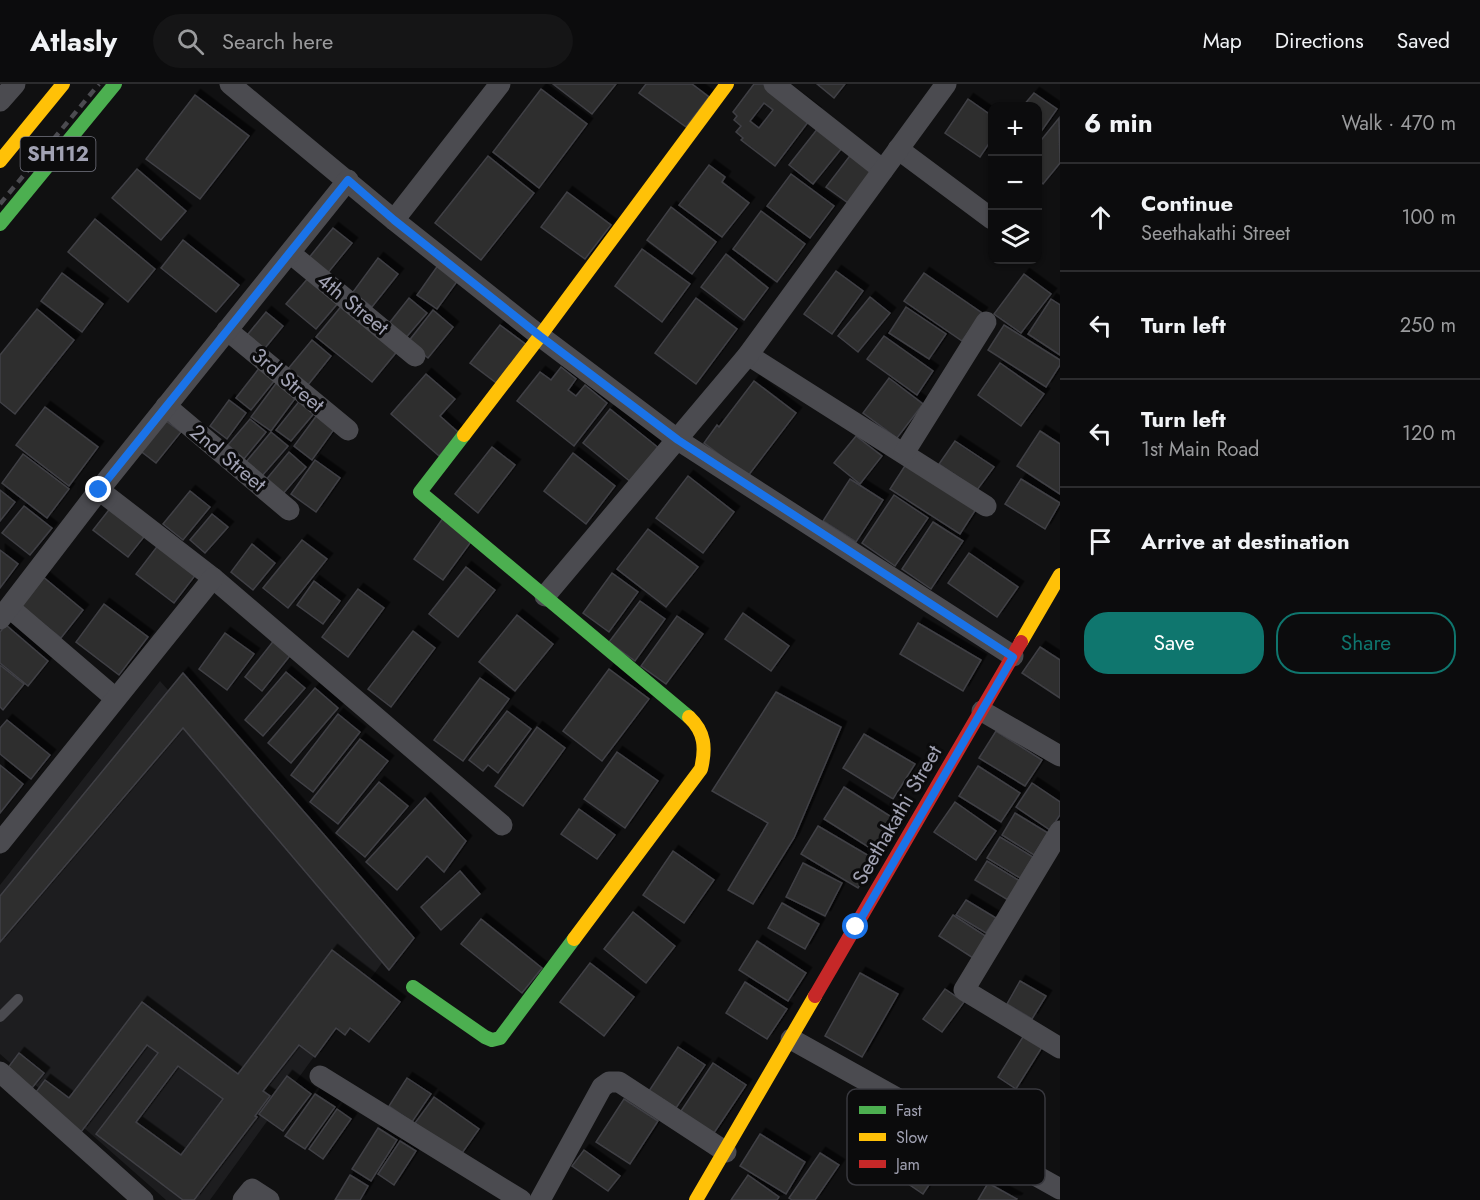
<!DOCTYPE html>
<html lang="en">
<head>
<meta charset="utf-8">
<style>
	:root { --surface:#0c0c0d; --page:#151516; --text:#f1f3f6; --muted:#9a9b9d; --line:#2c2c2e; --accent:#0f766e }
	body { margin:0; font-family:Jost,sans-serif; background:var(--page); color:var(--text) }
	.controls { position:absolute; right:18px; top:18px; display:grid; overflow:hidden; border-radius:12px; box-shadow:0 2px 4px #0004 }
	.controls button { width:54px; height:54px; display:grid; place-items:center; padding:0; border:0; border-bottom:2px solid var(--line); background:var(--surface); color:var(--text); font:30px sans-serif }
	.stop { position:absolute; width:18px; height:18px; margin:-14px; border:4px solid #1a73e8; border-radius:50%; background:#fff }
	.stop.end { background:#1a73e8; border-color:#fff; box-shadow:0 2px 6px #0008 }
	.list { margin:0; padding:0; list-style:none }
	h2 { display:flex; justify-content:space-between; align-items:center; height:78px; margin:0; padding:0 24px; font-size:26px }
	h2 small { font-size:20px; font-weight:400; color:var(--muted) }
	.list li { display:grid; grid-template-columns:39px 1fr auto; gap:18px; align-items:center; box-sizing:border-box; height:108px; padding:0 24px; border-top:2px solid var(--line) }
	.list b { display:block; font-size:22px; white-space:nowrap }
	.list p { margin:0; font-size:20px; white-space:nowrap; color:var(--muted) }
	.list em { font-size:20px; font-style:normal; color:var(--muted) }
	.actions { display:flex; gap:12px; padding:18px 24px }
	.actions a { flex:1; padding:14px 0; border:2px solid var(--accent); border-radius:24px; text-align:center; font-size:21px; color:var(--accent) }
	.actions .main { background:var(--accent); color:#fff }
	.icon { flex:none; width:33px; height:33px; fill:none; stroke:currentColor; stroke-width:2; stroke-linecap:round; stroke-linejoin:round }
	.map { position:relative; flex:none; width:1060px; height:1116px; overflow:hidden }
	header { display:flex; align-items:center; gap:36px; box-sizing:border-box; height:84px; padding:0 30px; background:var(--surface); border-bottom:2px solid var(--line) }
	header strong { font-size:28px }
	nav { display:flex; gap:33px; margin-inline-start:auto; font-size:21px }
	.search { width:420px; height:54px; background:var(--page); display:flex; align-items:center; gap:15px; box-sizing:border-box; padding:0 21px; border-radius:33px; color:var(--muted); font-size:22px }
	main { display:flex }
	aside { flex:1; background:var(--surface) }
	.map>svg:first-child { display:block }
	.built { fill:#1d1d1f }
	.building { fill:#2d2d2f; stroke:#404045; stroke-width:1.5; fill-rule:evenodd; filter:url(#shadow) }
	.lines { fill:none; stroke-linecap:round; stroke-linejoin:round }
	.lane { stroke:#4b4b50; stroke-width:10 }
	.street { stroke:#4b4b50; stroke-width:21 }
	.fast { stroke:#4caf50; stroke-width:14 }
	.slow { stroke:#ffc107; stroke-width:14 }
	.jam { stroke:#c62828; stroke-width:14 }
	.rail { stroke:#4b4b50; stroke-width:4.5; stroke-dasharray:8 6; stroke-linecap:butt }
	.route { stroke:#1a73e8; stroke-width:8 }
	.labels { text-anchor:middle; dominant-baseline:central; stroke-width:6; stroke-linejoin:round; paint-order:stroke }
	.shield { fill:#0b0b0c; stroke:#747581; stroke-width:1.5 }
	.shield-label { font-size:20px; font-weight:bold; fill:#a1a2b3 }
	.street-label { font-size:21px; fill:#a1a2b3; stroke:#0b0b0c }
	.key { fill:#0b0b0c; stroke:#38383e; stroke-width:1.5 }
	.key-label { font-size:16px; fill:#a1a2b3 }
</style>
</head>
<body>
<header>
<strong>Atlasly</strong>
<div class="search"><svg class="icon" aria-label="search" viewBox="0 0 24 24"><circle cx="10" cy="10" r="6"/><path d="M15 15l6 6"/></svg>Search here</div>
<nav><a>Map</a><a>Directions</a><a>Saved</a></nav>
</header>
<main>
<div class="map">
<svg width="1060" height="1116" viewBox="0 0 1060 1116">
	<defs>
		<filter id="shadow"><feDropShadow dx="5.5" dy="-5.5" stdDeviation="0" flood-color="#0009"/></filter>
	</defs>
	<rect width="100%" height="100%" fill="#101011"/>
	<polygon class="built" points="160,597 395,861 210,1116 166,1116 0,970 0,801"/>
	<g class="building">
		<polygon points="553,0 616,0 592,30"/>
		<polygon points="646,0 692,0 709,13 686,43 639,9"/>
		<path d="M754,0H777L815,29L775,82L741,56L743,54L736,48L741,42L734,36L737,32L733,28ZM764,19L773,26L759,44L750,37Z"/>
		<polygon points="817,0 845,0 834,14"/>
		<polygon points="541,5 587,40 539,104 493,68"/>
		<polygon points="1034,9 1057,25 1038,52 1038,22 1023,22"/>
		<polygon points="195,11 249,52 200,115 146,75"/>
		<polygon points="968,15 992,32 992,55 980,73 945,49"/>
		<polygon points="1059,34 1060,79 1043,100 1038,95 1038,60"/>
		<polygon points="822,39 846,59 813,100 789,81"/>
		<polygon points="852,69 873,85 848,119 826,103"/>
		<polygon points="488,72 534,109 481,176 435,139"/>
		<polygon points="709,81 725,93 722,98 749,119 722,153 679,121"/>
		<polygon points="137,85 186,127 161,156 112,114"/>
		<polygon points="791,90 834,122 810,154 767,122"/>
		<polygon points="567,108 611,141 585,175 541,143"/>
		<polygon points="671,123 716,158 692,190 647,156"/>
		<polygon points="761,127 805,160 777,198 733,165"/>
		<polygon points="95,135 155,185 128,218 68,168"/>
		<polygon points="333,144 352,159 327,190 308,175"/>
		<polygon points="183,156 239,201 216,228 161,184"/>
		<polygon points="642,165 690,200 662,238 615,202"/>
		<polygon points="726,170 768,204 744,236 701,203"/>
		<polygon points="378,174 398,190 372,223 353,208"/>
		<polygon points="441,177 461,192 437,225 417,211"/>
		<polygon points="836,187 863,207 832,250 804,230"/>
		<polygon points="62,189 103,220 82,248 41,217"/>
		<polygon points="924,189 982,229 962,257 904,217"/>
		<polygon points="1024,190 1051,210 1021,249 994,230"/>
		<polygon points="309,193 339,218 316,245 286,220"/>
		<polygon points="870,213 890,229 858,268 838,252"/>
		<polygon points="409,214 427,229 404,256 387,242"/>
		<polygon points="696,214 737,245 696,300 655,269"/>
		<polygon points="1051,215 1060,221 1060,271 1028,250"/>
		<polygon points="343,220 399,265 372,298 316,253"/>
		<polygon points="906,223 946,250 929,275 889,249"/>
		<polygon points="37,225 74,256 15,330 0,318 0,271"/>
		<polygon points="433,226 453,243 428,274 408,258"/>
		<polygon points="266,228 283,242 261,269 244,255"/>
		<polygon points="500,241 528,262 499,301 470,279"/>
		<polygon points="1004,241 1060,276 1060,281 1046,303 988,266"/>
		<polygon points="884,252 933,287 917,311 867,275"/>
		<polygon points="312,256 331,272 308,301 288,285"/>
		<polygon points="1000,279 1044,310 1021,342 978,311"/>
		<polygon points="260,283 275,296 251,326 236,314"/>
		<polygon points="561,283 576,295 568,306 576,312 585,301 607,319 574,362 517,317 540,288 551,296"/>
		<polygon points="426,290 455,315 440,332 459,349 439,372 391,330"/>
		<polygon points="889,294 923,320 897,354 863,329"/>
		<polygon points="754,297 796,329 748,392 704,359 717,341 719,343"/>
		<polygon points="277,298 297,312 271,347 251,333"/>
		<polygon points="301,315 316,327 291,357 276,346"/>
		<polygon points="229,316 246,329 227,355 210,342"/>
		<polygon points="45,323 98,363 69,402 16,361"/>
		<polygon points="610,325 660,365 632,399 583,359"/>
		<polygon points="317,331 335,344 312,376 294,362"/>
		<polygon points="162,334 181,348 156,379 138,365"/>
		<polygon points="250,335 266,348 244,375 228,361"/>
		<polygon points="1040,347 1060,360 1060,410 1017,382"/>
		<polygon points="271,348 288,362 262,392 246,378"/>
		<polygon points="856,352 882,372 860,400 834,379"/>
		<polygon points="955,357 994,383 977,406 939,380"/>
		<polygon points="492,363 515,381 478,429 455,410"/>
		<polygon points="289,368 306,383 282,411 265,397"/>
		<polygon points="573,369 615,402 586,440 544,407"/>
		<polygon points="23,370 69,405 47,434 2,399"/>
		<polygon points="315,376 340,394 316,428 291,410"/>
		<polygon points="908,377 978,422 960,450 890,405"/>
		<polygon points="688,392 734,428 703,469 656,434"/>
		<polygon points="850,395 883,416 856,458 823,437"/>
		<polygon points="1021,395 1060,419 1045,445 1005,420"/>
		<polygon points="0,406 15,418 0,437"/>
		<polygon points="190,407 210,423 183,456 163,440"/>
		<polygon points="894,411 928,434 895,482 862,459"/>
		<polygon points="24,422 52,444 30,471 2,449"/>
		<polygon points="112,422 147,449 128,473 93,446"/>
		<polygon points="212,430 228,443 205,469 190,456"/>
		<polygon points="443,434 473,455 443,496 414,475"/>
		<polygon points="933,438 963,457 931,505 902,485"/>
		<polygon points="648,445 698,483 666,523 617,485"/>
		<polygon points="302,456 327,475 288,524 263,504"/>
		<polygon points="159,460 197,489 174,519 136,490"/>
		<polygon points="252,460 275,479 253,506 231,488"/>
		<polygon points="0,466 18,480 0,504"/>
		<polygon points="969,469 1018,503 997,533 948,499"/>
		<polygon points="466,483 495,506 458,553 429,530"/>
		<polygon points="612,489 638,508 609,548 583,529"/>
		<polygon points="42,492 83,526 61,554 19,521"/>
		<polygon points="314,497 340,517 323,540 297,521"/>
		<polygon points="358,505 384,524 348,573 322,553"/>
		<polygon points="640,517 665,535 635,577 609,558"/>
		<polygon points="104,520 148,553 119,591 76,558"/>
		<polygon points="743,529 789,562 771,587 725,555"/>
		<polygon points="517,531 553,560 515,607 479,578"/>
		<polygon points="677,532 703,550 666,600 641,582"/>
		<polygon points="918,539 981,576 963,607 900,570"/>
		<polygon points="6,541 48,577 28,602 0,579 0,548"/>
		<polygon points="413,547 435,564 391,623 368,605"/>
		<polygon points="225,549 254,570 227,606 199,585"/>
		<polygon points="275,555 292,569 262,607 245,593"/>
		<polygon points="1040,563 1060,576 1060,614 1022,589"/>
		<polygon points="0,581 24,600 3,626 0,623"/>
		<polygon points="609,585 649,615 602,677 563,647"/>
		<polygon points="286,588 305,604 263,652 245,636"/>
		<polygon points="183,589 414,854 389,886 183,644 0,858 0,812"/>
		<polygon points="480,594 509,615 463,677 434,656"/>
		<polygon points="315,604 338,624 291,679 268,659"/>
		<polygon points="776,608 841,643 794,754 753,820 728,806 768,739 712,707"/>
		<polygon points="507,627 531,645 498,689 488,681 483,687 469,676"/>
		<polygon points="338,630 360,648 313,708 291,691"/>
		<polygon points="7,636 50,671 31,695 0,670 0,644"/>
		<polygon points="537,643 565,664 523,722 495,702"/>
		<polygon points="996,647 1042,676 1025,702 979,674"/>
		<polygon points="864,650 915,680 893,715 843,684"/>
		<polygon points="360,655 388,677 338,740 310,718"/>
		<polygon points="617,668 658,697 625,744 584,715"/>
		<polygon points="0,681 23,700 0,729"/>
		<polygon points="978,682 1020,709 1001,738 959,712"/>
		<polygon points="379,698 408,722 365,773 336,749"/>
		<polygon points="1032,699 1060,718 1060,731 1050,746 1016,723"/>
		<polygon points="844,703 901,739 881,771 824,735"/>
		<polygon points="425,714 466,757 444,788 427,772 397,806 366,778"/>
		<polygon points="955,718 996,747 976,776 934,748"/>
		<polygon points="579,725 615,751 597,775 561,750"/>
		<polygon points="1015,729 1048,749 1034,771 1002,751"/>
		<polygon points="818,742 876,776 858,804 801,770"/>
		<polygon points="1000,753 1033,773 1020,794 987,774"/>
		<polygon points="673,767 714,796 684,839 643,811"/>
		<polygon points="987,777 1020,797 1008,816 975,796"/>
		<polygon points="803,779 842,799 825,832 786,813"/>
		<polygon points="460,787 480,810 441,846 421,823"/>
		<polygon points="966,816 996,834 986,849 956,831"/>
		<polygon points="782,819 819,840 805,865 768,844"/>
		<polygon points="633,828 675,862 646,899 604,865"/>
		<polygon points="953,831 987,853 973,874 939,852"/>
		<polygon points="481,835 542,884 522,909 461,860"/>
		<polygon points="757,857 806,889 788,917 739,886"/>
		<path d="M332,866L400,918L369,958L350,944L345,951L336,944L315,973L299,961L263,1007L270,1012L255,1032L257,1033L194,1116H183L96,1050L158,969L147,961L81,1048L33,1012L45,996L69,1014L142,918L238,990ZM178,982L223,1015L181,1071L136,1038Z"/>
		<polygon points="590,879 634,913 604,952 560,918"/>
		<polygon points="860,889 898,910 862,973 825,952"/>
		<polygon points="1020,897 1046,912 1032,935 1007,920"/>
		<polygon points="745,898 787,925 767,955 726,929"/>
		<polygon points="945,905 964,918 942,948 923,935"/>
		<polygon points="1026,948 1044,960 1016,1005 998,993"/>
		<polygon points="678,963 705,981 676,1024 649,1007"/>
		<polygon points="19,969 44,989 32,1004 7,985"/>
		<polygon points="713,979 746,1001 712,1052 679,1030"/>
		<polygon points="287,992 311,1010 283,1047 259,1030"/>
		<polygon points="407,994 431,1010 412,1038 389,1022"/>
		<polygon points="315,1010 335,1023 305,1065 285,1052"/>
		<polygon points="434,1013 479,1045 460,1072 415,1039"/>
		<polygon points="624,1015 658,1037 630,1080 596,1058"/>
		<polygon points="337,1025 351,1035 323,1075 309,1065"/>
		<polygon points="378,1044 397,1056 371,1097 352,1085"/>
		<polygon points="760,1050 805,1078 786,1110 740,1082"/>
		<polygon points="400,1057 416,1067 394,1101 378,1090"/>
		<polygon points="927,1057 949,1071 923,1110 901,1095"/>
		<polygon points="584,1066 620,1092 608,1107 572,1082"/>
		<polygon points="820,1069 839,1081 815,1116 792,1116 789,1114"/>
		<polygon points="350,1091 368,1102 360,1116 335,1116"/>
		<polygon points="748,1091 779,1113 777,1116 731,1116"/>
		<polygon points="988,1099 1017,1115 1016,1116 978,1116"/>
	</g>
	<g class="lines">
		<polyline class="lane" points="0,933 18,915"/>
		<g class="street">
			<polyline points="230,0 394,136 540,252 678,356 1013,572"/>
			<polyline points="774,0 883,86"/>
			<polyline points="0,17 15,0"/>
			<polyline points="898,65 992,135"/>
			<polyline points="394,136 500,0"/>
			<polyline points="290,169 415,272"/>
			<polyline points="227,246 348,346"/>
			<polyline points="748,271 986,422"/>
			<polyline points="166,322 289,426"/>
			<polyline points="904,369 986,238"/>
			<polyline points="99,406 213,494 502,741"/>
			<polyline points="545,512 748,271 946,0"/>
			<polyline points="10,524 115,614"/>
			<polyline points="0,535 99,406 348,96"/>
			<polyline points="982,627 1060,672"/>
			<polyline points="1060,747 964,906 1060,964"/>
			<polyline points="0,759 213,494"/>
			<polyline points="791,955 1060,1105"/>
			<polyline points="0,988 143,1116"/>
			<polyline points="320,992 521,1116"/>
			<polyline points="243,1116 252,1105 269,1116"/>
			<polyline points="540,1116 602,1003 609,998 619,998 726,1068"/>
		</g>
		<g class="fast">
			<polyline points="0,140 115,0"/>
			<polyline points="464,351 420,408 689,633"/>
			<polyline points="413,903 485,953 492,956 500,954 574,855"/>
		</g>
		<g class="slow">
			<polyline points="0,77 63,0"/>
			<polyline points="464,351 540,252 727,0"/>
			<polyline points="1021,558 1060,491"/>
			<path d="M574,855L701,685C706,664 705,648 689,633"/>
			<polyline points="696,1116 815,912"/>
		</g>
		<polyline class="jam" points="815,912 1021,558"/>
		<polyline class="rail" points="0,120 99,0"/>
	</g>
	<g class="lines">
		<polyline class="route" points="99,406 348,96 394,136 540,252 678,356 1013,573 856,843"/>
	</g>
	<g class="labels">
		<rect class="shield" x="20.5" y="53" width="75" height="34" rx="4.5"/>
		<g class="shield-label">
			<text x="58" y="70">SH112</text>
		</g>
		<g class="street-label">
			<text transform="translate(353 220) rotate(39)">4th Street</text>
			<text transform="translate(288 296) rotate(40)">3rd Street</text>
			<text transform="translate(228 374) rotate(40)">2nd Street</text>
			<text transform="translate(897 731) rotate(-60)">Seethakathi Street</text>
		</g>
	</g>
	<rect x="847" y="1005" width="198" height="96" rx="9" class="key"/>
	<rect x="859" y="1022" width="27" height="8" fill="#4caf50"/>
	<rect x="859" y="1049" width="27" height="8" fill="#ffc107"/>
	<rect x="859" y="1076" width="27" height="8" fill="#c62828"/>
	<g class="key-label">
		<text x="896" y="1032">Fast</text>
		<text x="896" y="1059">Slow</text>
		<text x="896" y="1086">Jam</text>
	</g>
</svg>
<div class="controls">
<button>+</button>
<button>−</button>
<button><svg class="icon" aria-label="layers" viewBox="0 0 24 24"><path d="M12 4l9 5-9 5-9-5zM3 14l9 5 9-5"/></svg></button>
</div>
<div class="stop" style="left:856px;top:843px"></div>
<div class="stop end" style="left:99px;top:406px"></div>
</div>
<aside>
<h2>6 min<small>Walk · 470 m</small></h2>
<ul class="list">
<li><svg class="icon" aria-label="ahead" viewBox="0 0 24 24"><path d="M12 20V5M6 11l6-6 6 6"/></svg><div><b>Continue</b><p>Seethakathi Street</p></div><em>100 m</em></li>
<li><svg class="icon" aria-label="left" viewBox="0 0 24 24"><path d="M17 20v-9H6M10 6l-5 5 5 5"/></svg><div><b>Turn left</b></div><em>250 m</em></li>
<li><svg class="icon" aria-label="left" viewBox="0 0 24 24"><path d="M17 20v-9H6M10 6l-5 5 5 5"/></svg><div><b>Turn left</b><p>1st Main Road</p></div><em>120 m</em></li>
<li><svg class="icon" aria-label="arrive" viewBox="0 0 24 24"><path d="M6 21V4h12l-3 4 3 4H6"/></svg><div><b>Arrive at destination</b></div></li>
</ul>
<div class="actions"><a class="main">Save</a><a>Share</a></div>
</aside>
</main>
</body>
</html>
